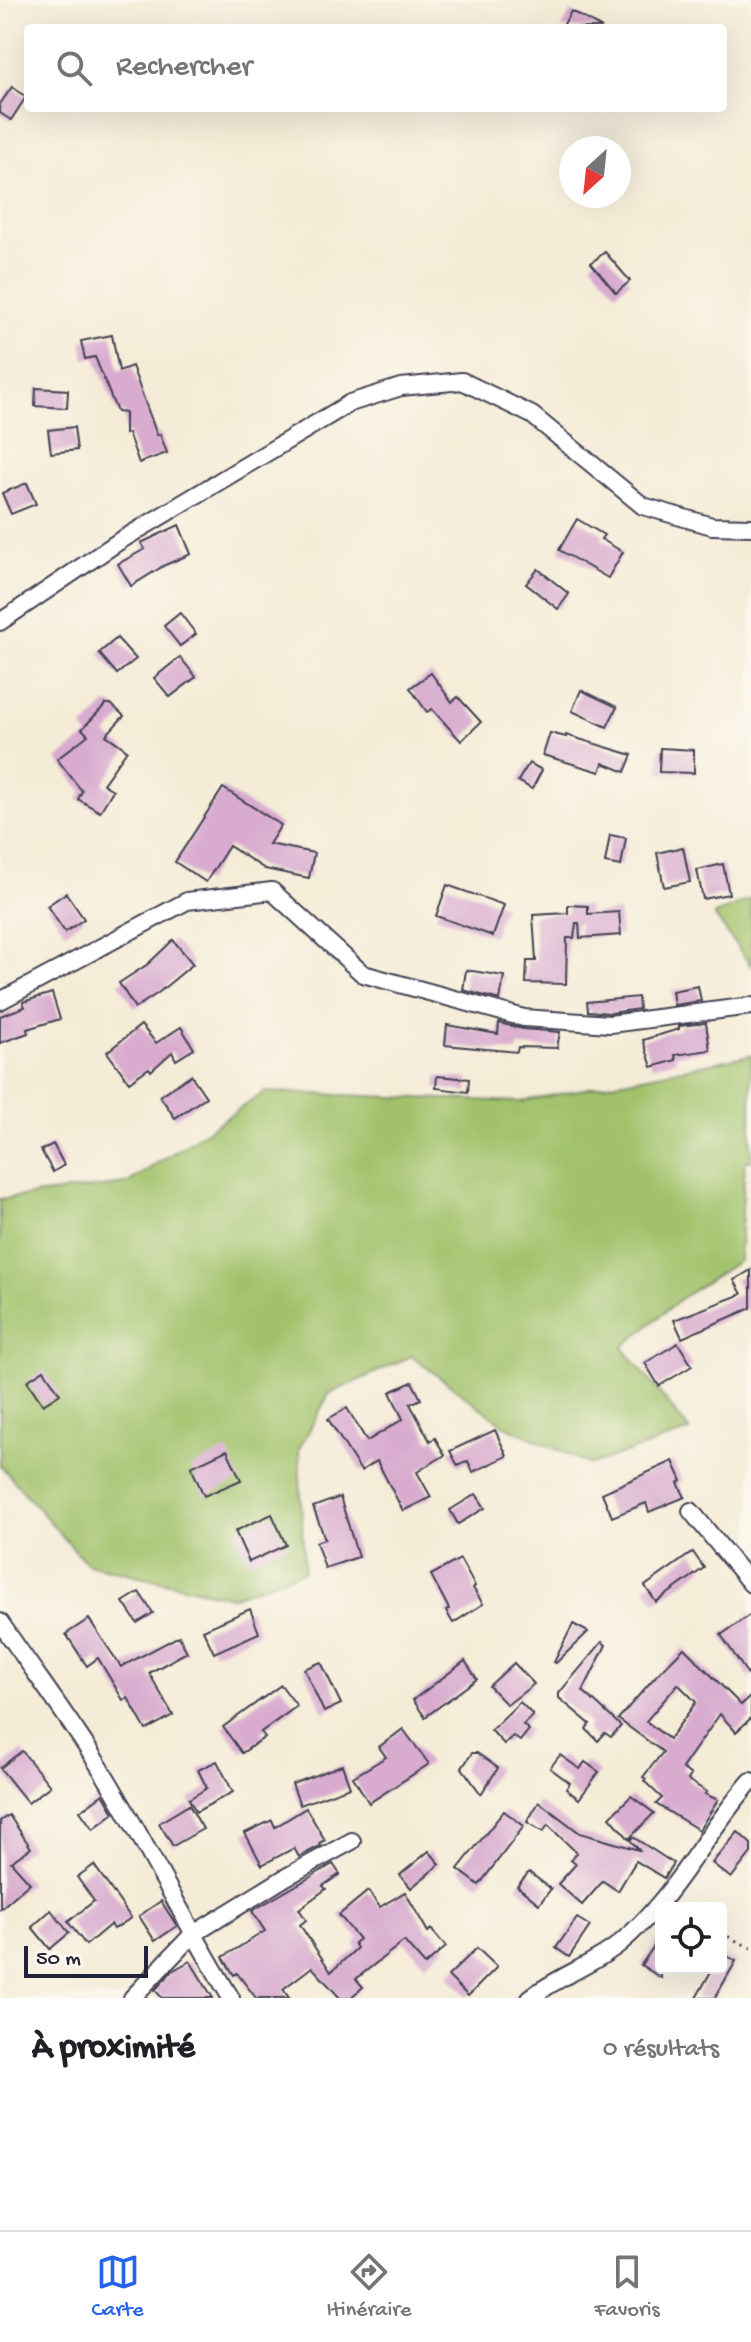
<!DOCTYPE html>
<html lang="fr">
<head>
<meta charset="utf-8">
<style>
	:root { --surface:#fff; --page:#f6f6f6; --text:#202124; --muted:#757577; --line:#e0e0e0; --accent:#2563eb }
	body { margin:0; font-family:"Gochi Hand",sans-serif; background:var(--page); color:var(--text) }
	.controls { position:absolute; right:24px; bottom:24px; display:grid; overflow:hidden; border-radius:8px; box-shadow:0 8px 32px #0002 }
	.controls button { width:72px; height:72px; display:grid; place-items:center; padding:0; border:0; border-bottom:2px solid var(--line); background:var(--surface); color:var(--text); font:40px sans-serif }
	.compass { position:absolute; left:559px; top:136px; width:72px; height:72px; border-radius:50%; background:var(--surface); box-shadow:0 8px 32px #0002; rotate:207deg }
	.scale { position:absolute; left:24px; bottom:20px; width:124px; box-sizing:border-box; padding-left:8px; border:4px solid #22223b; border-top:0; font-size:22px; line-height:28px; white-space:nowrap; color:#22223b; -webkit-text-stroke:6px #fbf7ec; paint-order:stroke }
	.list { margin:0; padding:0; list-style:none }
	h2 { display:flex; justify-content:space-between; align-items:center; height:104px; margin:0; padding:0 32px; font-size:34px }
	h2 small { font-size:26px; font-weight:400; color:var(--muted) }
	.icon { flex:none; width:44px; height:44px; fill:none; stroke:currentColor; stroke-width:2; stroke-linecap:round; stroke-linejoin:round }
	.map { position:relative; flex:none; width:751px; height:1998px; overflow:hidden }
	.search { position:absolute; background:var(--surface); box-shadow:0 8px 32px #0002; left:24px; right:24px; top:24px; height:88px; display:flex; align-items:center; gap:20px; box-sizing:border-box; padding:0 28px; border-radius:8px; color:var(--muted); font-size:30px }
	.sheet { height:232px; background:var(--surface) }
	nav { display:flex; justify-content:space-around; align-items:center; box-sizing:border-box; height:112px; border-top:2px solid var(--line); background:var(--surface); font-size:22px; color:var(--muted) }
	nav a { display:grid; justify-items:center; gap:4px }
	nav .on { color:var(--accent) }
	.map>svg:first-child { display:block }
	.green { fill:#a1c26b; stroke:#627253; stroke-width:2 }
	.building { fill:#d8abcf; fill-rule:evenodd }
	.lines { fill:none; stroke-linecap:round; stroke-linejoin:round }
	.minor-casing { stroke:#424052; stroke-width:20 }
	.path { stroke:#424052; stroke-width:3; stroke-dasharray:2 6; stroke-linecap:butt }
	.minor { stroke:#fff; stroke-width:16 }
</style>
</head>
<body>
<div class="map">
<svg width="751" height="1998" viewBox="0 0 751 1998">
	<rect width="100%" height="100%" fill="#fbf7ec"/>
	<filter id="ink" filterUnits="userSpaceOnUse"><feTurbulence type="fractalNoise" baseFrequency=".0125" numOctaves="2"/><feDisplacementMap in="SourceGraphic" scale="16" xChannelSelector="R" yChannelSelector="G"/><feConvolveMatrix kernelMatrix="1 2 1 2 8 2 1 2 1" color-interpolation-filters="sRGB"/></filter>
	<filter id="wash" filterUnits="userSpaceOnUse"><feTurbulence type="fractalNoise" baseFrequency=".006" numOctaves="4" result="noise"/><feDisplacementMap in="SourceGraphic" scale="32" xChannelSelector="R" yChannelSelector="G"/><feGaussianBlur stdDeviation="1.8" result="paint"/><feColorMatrix in="noise" values="0 0 0 0 0 0 0 0 0 0 0 0 0 0 0 0 0 1.4 0 .05"/><feComposite in="paint" operator="in"/></filter>
	<g filter="url(#wash)">
		<rect width="100%" height="100%" fill="#f5ecd7"/>
		<g class="green">
			<polygon points="751,899 751,966 714,915"/>
			<polygon points="751,1055 751,1161 745,1161 739,1261 680,1299 623,1347 690,1431 591,1465 507,1427 411,1356 329,1394 299,1449 304,1571 231,1597 87,1564 0,1465 0,1199 126,1184 265,1092 520,1102"/>
		</g>
		<g id="blocks">
			<g class="building">
				<polygon points="571,11 602,28 562,28"/>
				<polygon points="12,87 26,97 11,120 0,113 0,104"/>
				<polygon points="605,252 630,281 616,293 591,263"/>
				<polygon points="112,335 119,371 132,366 157,435 160,434 167,453 139,463 128,433 125,434 125,413 117,412 95,357 85,359 81,341"/>
				<polygon points="36,388 68,390 67,408 35,406"/>
				<polygon points="74,427 77,450 51,453 48,430"/>
				<polygon points="27,483 36,504 11,514 2,493"/>
				<polygon points="577,519 604,535 601,539 623,552 608,578 559,550"/>
				<polygon points="179,525 191,554 165,565 131,586 118,564 145,549 141,543"/>
				<polygon points="538,569 569,594 558,609 526,584"/>
				<polygon points="180,613 196,634 180,646 164,626"/>
				<polygon points="117,638 136,659 117,674 99,653"/>
				<polygon points="180,657 196,677 170,697 154,678"/>
				<polygon points="431,673 452,702 458,697 481,722 461,741 432,709 427,712 410,688"/>
				<polygon points="581,690 617,707 607,727 572,711"/>
				<polygon points="106,704 111,704 124,716 106,735 127,750 103,784 113,790 100,812 78,799 82,791 57,759 88,735 82,729"/>
				<polygon points="550,733 566,737 566,735 632,755 625,772 603,763 600,772 543,755"/>
				<polygon points="660,748 694,750 694,773 659,772"/>
				<polygon points="529,763 542,770 532,789 518,781"/>
				<polygon points="223,788 281,825 269,844 314,853 309,878 265,869 229,846 206,882 175,862"/>
				<polygon points="610,835 626,838 621,866 605,863"/>
				<polygon points="683,847 690,882 664,887 657,853"/>
				<polygon points="723,864 729,894 703,899 697,870"/>
				<polygon points="447,885 504,905 493,936 436,916"/>
				<polygon points="66,893 84,919 65,932 47,906"/>
				<polygon points="568,905 588,906 588,914 619,912 621,935 580,938 579,923 576,923 574,938 567,938 566,984 526,983 527,961 536,961 533,915 568,913"/>
				<polygon points="173,940 193,964 158,993 135,1008 119,983 148,964"/>
				<polygon points="466,970 504,976 500,1000 463,990"/>
				<polygon points="698,986 701,1001 674,1005 672,991"/>
				<polygon points="52,993 60,1019 27,1029 28,1033 0,1043 0,1016 25,1007 23,1002"/>
				<polygon points="638,997 639,1009 610,1013 588,1011 587,1002"/>
				<polygon points="499,1023 523,1029 560,1032 557,1048 518,1047 517,1052 445,1045 447,1025 498,1034"/>
				<polygon points="706,1023 710,1050 675,1055 676,1060 652,1067 643,1040 679,1029 679,1026"/>
				<polygon points="141,1025 156,1043 181,1027 194,1049 176,1060 172,1052 151,1071 149,1068 129,1082 107,1052"/>
				<polygon points="191,1075 206,1097 175,1118 160,1096"/>
				<polygon points="437,1076 469,1079 468,1092 436,1088"/>
				<polygon points="53,1144 64,1165 53,1172 41,1150"/>
				<polygon points="751,1270 751,1308 682,1338 674,1320 742,1294 734,1280"/>
				<polygon points="678,1343 692,1366 659,1386 645,1363"/>
				<polygon points="44,1370 60,1394 43,1405 27,1381"/>
				<polygon points="412,1382 421,1399 410,1404 430,1441 435,1438 445,1455 417,1472 431,1497 403,1511 377,1461 361,1471 328,1419 347,1408 367,1441 403,1419 390,1392"/>
				<polygon points="495,1430 507,1456 473,1472 468,1461 458,1466 450,1451"/>
				<polygon points="227,1450 241,1480 204,1496 191,1467"/>
				<polygon points="673,1461 682,1481 678,1483 685,1497 649,1512 646,1503 612,1517 602,1493"/>
				<polygon points="476,1494 485,1508 458,1524 450,1510"/>
				<polygon points="340,1497 358,1557 325,1568 316,1542 325,1539 313,1507"/>
				<polygon points="272,1514 286,1545 249,1562 235,1531"/>
				<polygon points="693,1552 704,1568 656,1602 645,1586"/>
				<polygon points="460,1559 475,1586 473,1588 483,1604 453,1623 446,1611 449,1609 431,1575"/>
				<polygon points="139,1592 153,1613 137,1623 123,1602"/>
				<polygon points="250,1609 259,1633 214,1653 203,1630"/>
				<polygon points="751,1614 751,1679 721,1635"/>
				<polygon points="89,1619 121,1667 179,1636 187,1652 149,1673 173,1715 146,1730 128,1698 123,1700 98,1658 87,1666 66,1634"/>
				<polygon points="573,1624 588,1632 556,1663 554,1662"/>
				<polygon points="602,1642 606,1645 583,1691 621,1726 611,1737 605,1733 598,1741 586,1729 590,1724 559,1698 559,1693"/>
				<path d="M684,1648L741,1705L751,1696V1718L736,1732L720,1714L682,1768L691,1775L688,1780L707,1792L705,1794L718,1800L699,1830L656,1804L662,1798L644,1781L646,1779L643,1777L663,1752L618,1719L655,1677ZM678,1684L696,1702L669,1739L646,1721Z"/>
				<polygon points="465,1661 477,1679 425,1717 413,1700"/>
				<polygon points="321,1662 341,1704 324,1712 304,1669"/>
				<polygon points="514,1663 534,1684 507,1705 489,1686"/>
				<polygon points="281,1685 297,1706 261,1732 265,1737 242,1753 223,1727"/>
				<polygon points="520,1702 533,1715 523,1725 529,1730 520,1741 513,1736 504,1744 491,1730"/>
				<polygon points="403,1729 429,1764 369,1803 353,1777 386,1757 379,1747"/>
				<polygon points="22,1751 50,1786 28,1803 0,1768"/>
				<polygon points="472,1753 477,1753 498,1768 481,1794 462,1768"/>
				<polygon points="560,1755 580,1769 585,1762 599,1772 579,1799 566,1789 570,1783 550,1768"/>
				<polygon points="217,1761 233,1792 196,1812 189,1799 207,1788 198,1770"/>
				<polygon points="342,1765 350,1787 300,1805 292,1784"/>
				<polygon points="103,1794 114,1813 93,1829 80,1811"/>
				<polygon points="631,1796 654,1813 629,1839 610,1817"/>
				<polygon points="539,1802 580,1833 639,1850 630,1840 633,1837 673,1863 664,1878 636,1861 618,1891 603,1881 582,1905 558,1884 576,1864 571,1860 577,1853 548,1825 543,1832 527,1822"/>
				<polygon points="189,1805 203,1829 173,1846 159,1823"/>
				<polygon points="306,1808 325,1840 319,1843 320,1846 299,1857 294,1848 262,1865 245,1833 272,1820 275,1827"/>
				<polygon points="504,1811 524,1826 479,1885 458,1869"/>
				<polygon points="9,1815 31,1848 11,1862 30,1883 0,1909 0,1821"/>
				<polygon points="738,1832 751,1844 751,1853 731,1878 712,1863"/>
				<polygon points="429,1851 440,1864 411,1888 400,1875"/>
				<polygon points="333,1864 340,1874 323,1886 326,1889 299,1909 306,1920 300,1925 331,1972 357,1948 354,1943 359,1939 339,1915 368,1891 380,1907 405,1892 428,1932 431,1929 446,1947 425,1965 404,1941 356,1979 363,1987 350,1998 340,1998 312,1967 283,1989 289,1998 256,1998 237,1973 234,1975 223,1957 265,1931 252,1911"/>
				<polygon points="94,1865 131,1918 114,1929 111,1924 86,1945 68,1922 94,1901 77,1877"/>
				<polygon points="529,1872 551,1889 539,1904 517,1886"/>
				<polygon points="161,1901 177,1926 155,1941 139,1916"/>
				<polygon points="51,1910 69,1933 50,1949 32,1927"/>
				<polygon points="577,1918 590,1926 569,1957 556,1948"/>
				<polygon points="661,1936 661,1978 641,1965"/>
				<polygon points="477,1948 497,1967 468,1996 448,1976"/>
				<polygon points="721,1953 736,1961 715,1998 696,1998 713,1968 721,1968"/>
				<polygon points="190,1961 213,1998 162,1998 155,1990 172,1971"/>
			</g>
		</g>
	</g>
	<g filter="url(#ink)">
		<use href="#blocks" fill-opacity="0" stroke="#424052" stroke-width="2"/>
		<g class="lines">
			<g class="minor-casing">
				<g id="minor">
					<polyline points="0,622 118,542 350,403 401,387 462,381 532,415 643,506 712,526 751,527"/>
					<polyline points="0,1001 187,901 272,891 363,974 524,1018 610,1024 751,1006"/>
					<polyline points="691,1511 751,1584"/>
					<path d="M0,1622C34,1672 72,1722 104,1774C149,1848 186,1925 231,1998"/>
					<polyline points="132,1998 192,1935 286,1877 352,1841"/>
					<path d="M530,1998C557,1977 593,1965 619,1944C674,1899 705,1833 751,1781"/>
				</g>
			</g>
			<polyline class="path" points="721,1933 751,1948"/>
			<use href="#minor" class="minor"/>
		</g>
	</g>
</svg>
<div class="controls">
<button><svg class="icon" aria-label="locate" viewBox="0 0 24 24"><circle cx="12" cy="12" r="6"/><path d="M12 2v4M12 18v4M2 12h4M18 12h4"/></svg></button>
</div>
<svg class="compass" viewBox="-18 -18 36 36"><path d="M0-13l5 13h-10z" fill="#e53935"/><path d="M0 13l5-13h-10z" fill="#757577"/></svg>
<div class="scale">50 m</div>
<div class="search"><svg class="icon" aria-label="search" viewBox="0 0 24 24"><circle cx="10" cy="10" r="6"/><path d="M15 15l6 6"/></svg>Rechercher</div>
</div>
<section class="sheet">
<h2>À proximité<small>0 résultats</small></h2>
<ul class="list">
</ul>
</section>
<nav>
<a class="on"><svg class="icon" aria-label="map" viewBox="0 0 24 24"><path d="M3 6l6-2 6 2 6-2v14l-6 2-6-2-6 2zM9 4v14M15 6v14"/></svg>Carte</a>
<a><svg class="icon" aria-label="directions" viewBox="0 0 24 24"><path d="M12 3l9 9-9 9-9-9zM9 14v-3h6M13 9l2 2-2 2"/></svg>Itinéraire</a>
<a><svg class="icon" aria-label="saved" viewBox="0 0 24 24"><path d="M7 4h10v16l-5-4-5 4z"/></svg>Favoris</a>
</nav>
</body>
</html>
